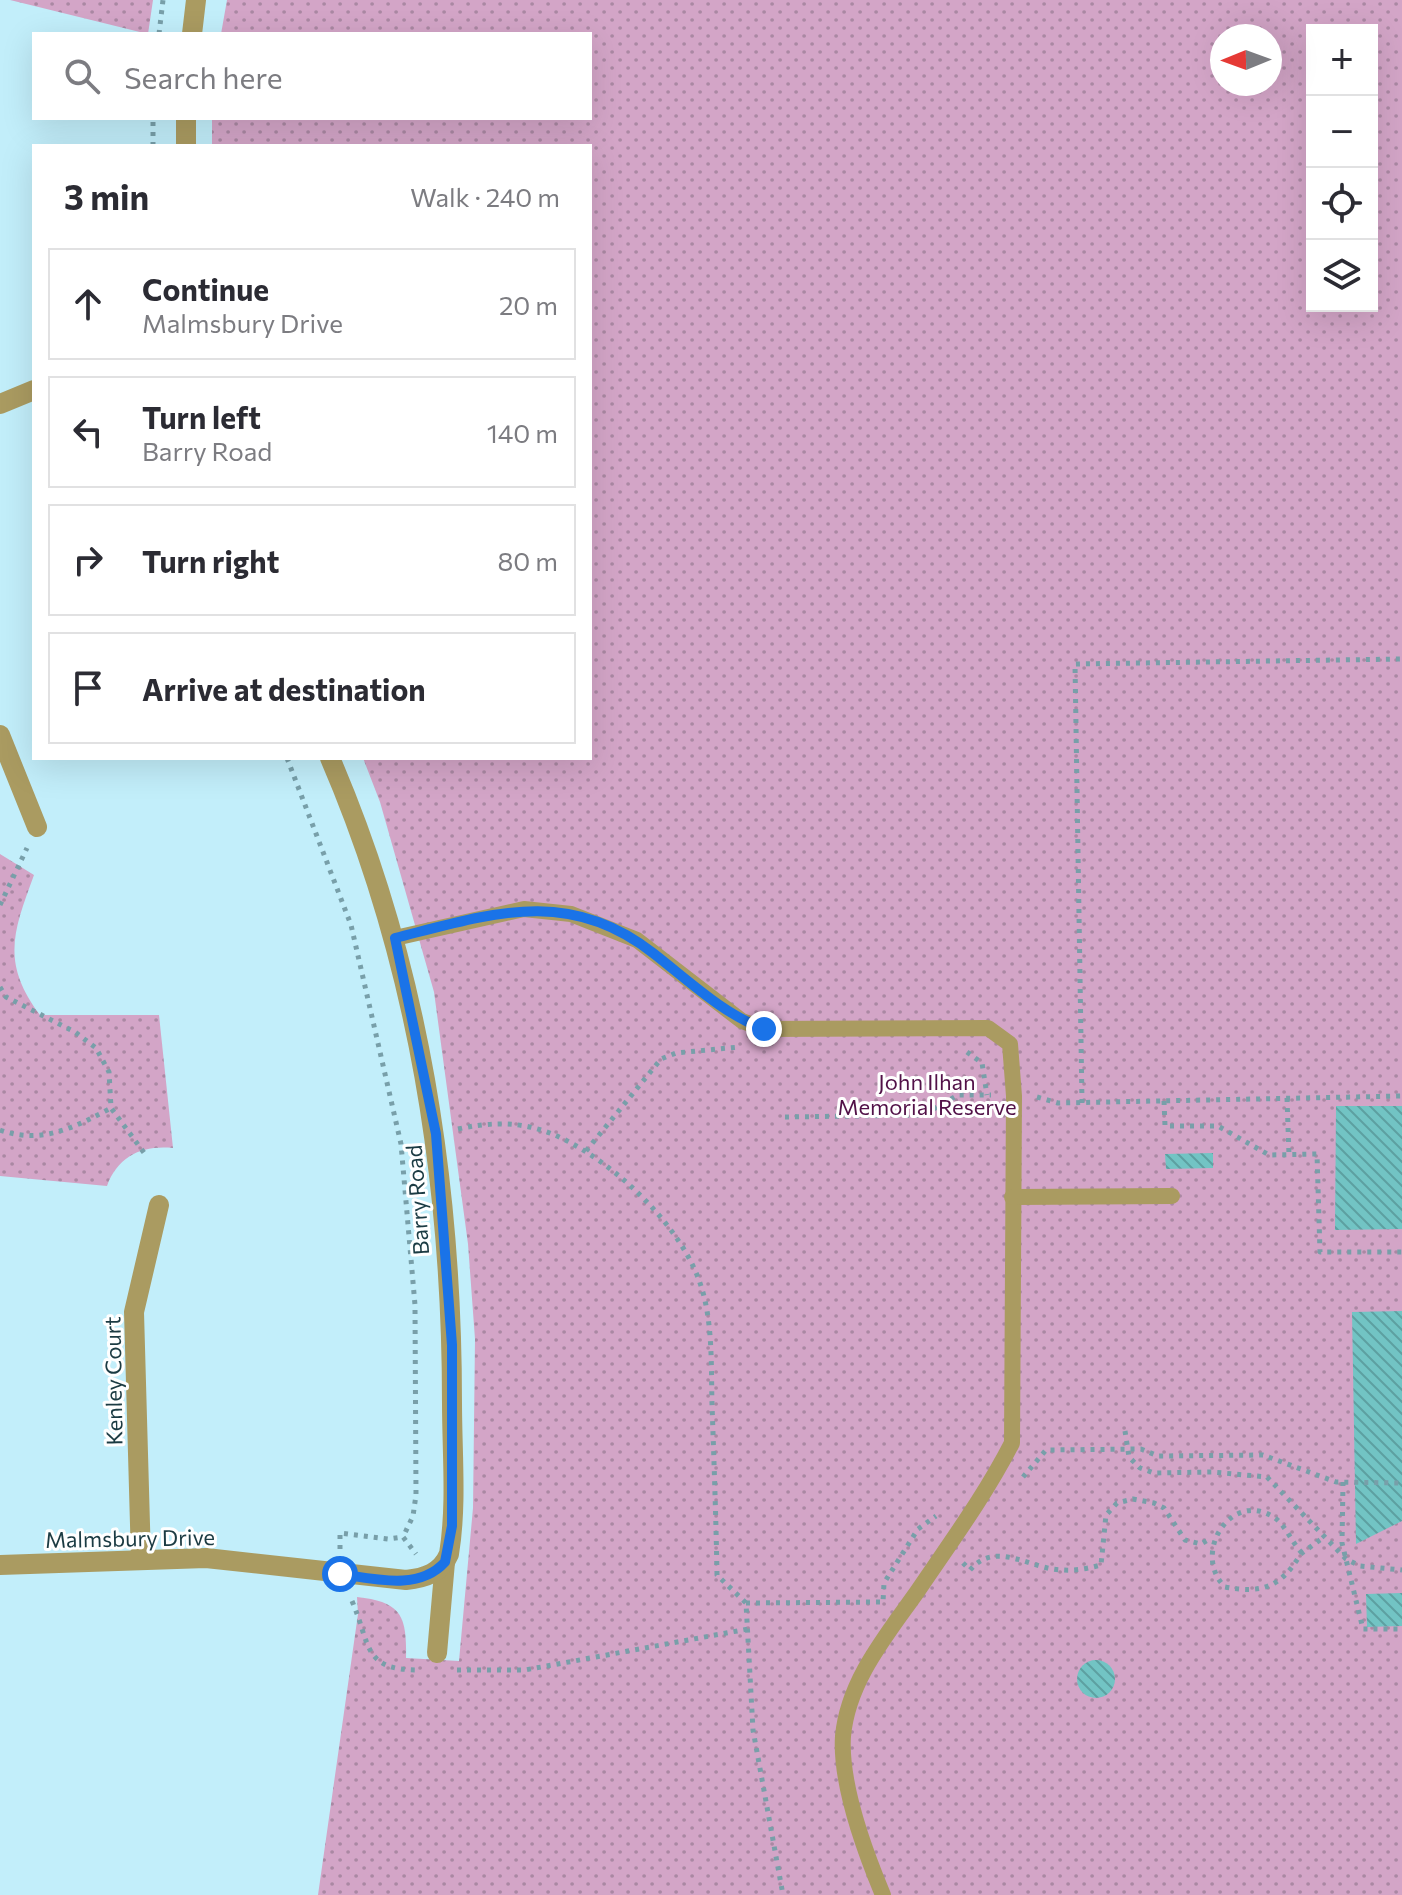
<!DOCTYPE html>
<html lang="en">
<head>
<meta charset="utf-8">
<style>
	:root { --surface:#fff; --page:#f7f7f7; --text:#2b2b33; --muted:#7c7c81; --line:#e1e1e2 }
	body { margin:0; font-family:Commissioner,sans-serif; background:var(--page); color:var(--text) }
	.controls { position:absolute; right:24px; top:24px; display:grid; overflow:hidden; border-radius:0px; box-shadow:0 8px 32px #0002 }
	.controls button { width:72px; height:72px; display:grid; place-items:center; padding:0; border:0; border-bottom:2px solid var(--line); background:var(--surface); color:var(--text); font:40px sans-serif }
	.compass { position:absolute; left:1210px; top:24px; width:72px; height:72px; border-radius:50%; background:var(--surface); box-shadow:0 8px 32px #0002; rotate:269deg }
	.stop { position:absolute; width:24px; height:24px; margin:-18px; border:6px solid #1a73e8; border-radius:50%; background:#fff }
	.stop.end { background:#1a73e8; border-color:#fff; box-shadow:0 2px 8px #0008 }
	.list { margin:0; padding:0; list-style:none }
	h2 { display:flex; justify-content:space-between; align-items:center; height:104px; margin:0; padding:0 32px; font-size:34px }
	h2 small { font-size:26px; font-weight:400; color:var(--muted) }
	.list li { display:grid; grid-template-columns:52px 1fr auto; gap:24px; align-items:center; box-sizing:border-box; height:112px; margin:0 16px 16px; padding:0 16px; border:2px solid var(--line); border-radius:0px }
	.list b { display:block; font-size:30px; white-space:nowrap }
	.list p { margin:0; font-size:26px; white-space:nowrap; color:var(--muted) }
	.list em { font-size:26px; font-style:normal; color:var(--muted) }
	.icon { flex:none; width:44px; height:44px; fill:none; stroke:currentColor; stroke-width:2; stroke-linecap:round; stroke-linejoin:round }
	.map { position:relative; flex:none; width:1402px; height:1895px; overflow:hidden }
	.search { position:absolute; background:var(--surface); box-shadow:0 8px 32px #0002; left:32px; top:32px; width:560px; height:88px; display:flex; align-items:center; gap:20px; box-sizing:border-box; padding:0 28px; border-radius:0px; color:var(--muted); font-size:30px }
	.panel { position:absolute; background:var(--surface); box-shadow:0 8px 32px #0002; left:32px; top:144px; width:560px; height:616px; border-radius:0px }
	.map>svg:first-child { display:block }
	.park { fill:url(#park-dots); fill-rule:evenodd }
	.building { fill:url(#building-back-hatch) }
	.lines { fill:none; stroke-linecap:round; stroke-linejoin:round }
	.path { stroke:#789fa9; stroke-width:5; stroke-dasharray:4 6; stroke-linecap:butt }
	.service { stroke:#aa9b61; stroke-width:16 }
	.minor { stroke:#aa9b61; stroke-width:20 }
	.tertiary { stroke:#aa9b61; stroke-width:20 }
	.route { stroke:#1a73e8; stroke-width:10 }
	.labels { text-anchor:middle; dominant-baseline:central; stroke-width:6; stroke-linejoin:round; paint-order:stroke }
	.park-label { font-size:22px; fill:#521148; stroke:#fff }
	.street-label { font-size:22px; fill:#1b3b43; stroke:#fff }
</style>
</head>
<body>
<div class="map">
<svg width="1402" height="1895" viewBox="0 0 1402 1895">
	<defs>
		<pattern id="park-dots" width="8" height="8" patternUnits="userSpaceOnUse" patternTransform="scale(2)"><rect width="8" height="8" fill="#d3a5c7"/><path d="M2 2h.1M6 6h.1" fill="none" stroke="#aa88a3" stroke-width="1.8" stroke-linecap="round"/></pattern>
		<pattern id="building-back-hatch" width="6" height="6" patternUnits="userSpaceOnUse" patternTransform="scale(2)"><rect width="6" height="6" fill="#72c4c4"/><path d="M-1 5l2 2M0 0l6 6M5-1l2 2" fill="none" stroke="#5da0a1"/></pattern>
	</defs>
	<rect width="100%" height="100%" fill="#c2eefa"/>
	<g class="park">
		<polygon points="10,0 153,0 148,34"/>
		<path d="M227,0H1402V1895H318L358,1614L357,1597C401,1602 407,1615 406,1658L459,1661L473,1508L475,1339L468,1244L434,992L380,802L363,758H590V146H212V118H590V34H221ZM1312,30H1372V306H1312ZM1222,36H1270V84H1222Z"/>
		<path d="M0,854L34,875C13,932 1,963 40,1015H159L173,1148C142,1145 118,1156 107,1186L0,1176Z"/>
	</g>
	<g class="building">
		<polygon points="1336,1106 1402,1106 1402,1229 1335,1230"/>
		<polygon points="1213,1153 1213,1168 1166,1169 1165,1154"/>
		<polygon points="1402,1311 1402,1521 1356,1544 1352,1312"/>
		<polygon points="1402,1593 1402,1626 1367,1627 1366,1594"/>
		<circle cx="1096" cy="1679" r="19"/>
	</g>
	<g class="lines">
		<g class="path">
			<polyline points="159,34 163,0"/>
			<polyline points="153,146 153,118"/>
			<polyline points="287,758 351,925 401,1144 415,1305 416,1495 413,1516 403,1537 416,1554"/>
			<polyline points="0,905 27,848"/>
			<polyline points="0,987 6,997 75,1032 96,1048 109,1072 111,1108 145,1154"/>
			<polyline points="967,1052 982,1063 987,1095"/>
			<polyline points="1037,1097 1058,1103 1402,1096"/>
			<polyline points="1287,1098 1289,1155"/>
			<polyline points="1164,1101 1165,1126 1218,1126 1269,1155 1317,1154 1320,1252 1402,1252"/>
			<polyline points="1082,1103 1075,664 1402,659"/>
			<polyline points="785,1117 923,1115 958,1095 991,1095"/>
			<path d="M458,1129C517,1116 553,1128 601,1162C640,1190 684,1236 700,1283C713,1320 711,1365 712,1404C714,1461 716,1518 717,1575L746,1603L753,1730L783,1895"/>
			<path d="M0,1130C42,1145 75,1127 111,1108"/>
			<polyline points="586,1151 661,1059 676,1053 739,1047"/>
			<polyline points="1125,1431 1129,1457 1140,1468 1154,1473 1212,1472 1267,1477 1346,1559 1360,1566 1402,1570"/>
			<polyline points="1023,1477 1046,1450 1141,1449 1158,1456 1263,1455 1336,1482 1402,1483"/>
			<polyline points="1343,1482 1342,1543 1363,1629 1402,1629"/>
			<polyline points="340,1549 340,1533 388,1539 403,1537"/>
			<path d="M1302,1553C1292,1543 1286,1526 1275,1518C1231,1488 1191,1554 1225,1587C1262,1594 1281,1587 1300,1555L1302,1553L1324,1537"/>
			<path d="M963,1563L970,1570C996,1539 1031,1570 1063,1570C1076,1571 1089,1568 1101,1565L1106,1515L1117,1503L1133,1499L1154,1503L1164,1508L1185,1540L1201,1544L1211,1538"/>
			<path d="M352,1601C371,1645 362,1670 419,1670"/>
			<polyline points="746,1603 883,1602 884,1583 918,1529 936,1516"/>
			<polyline points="457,1670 525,1670 748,1629"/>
		</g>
		<g class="service">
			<path d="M395,938L524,909L571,914L637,940L742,1021L764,1029L988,1028L1010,1044L1014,1096L1012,1443C985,1496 950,1543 917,1592C886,1636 848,1681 843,1736C840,1783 865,1852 883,1895"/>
			<polyline points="1012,1197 1172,1196"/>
		</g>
		<g class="minor">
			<polyline points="0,404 34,390"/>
			<polyline points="0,735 37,827"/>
			<polyline points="141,1560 134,1312 159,1205"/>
			<polyline points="437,1653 445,1562"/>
		</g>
		<g class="tertiary">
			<polyline points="192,34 196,0"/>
			<polyline points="186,146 186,118"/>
			<path d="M0,1565L206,1558L406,1580C425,1578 441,1573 449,1554C457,1505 452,1453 452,1403C452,1181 418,962 330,758"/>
		</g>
	</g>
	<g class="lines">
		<path class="route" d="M340,1574C375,1579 419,1591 445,1562L452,1526V1345L436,1134L395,938C490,914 568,886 653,953C688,980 723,1014 764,1029"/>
	</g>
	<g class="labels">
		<g class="park-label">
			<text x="927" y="1081">John Ilhan<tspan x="927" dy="25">Memorial Reserve</tspan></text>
		</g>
		<g class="street-label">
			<text transform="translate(417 1200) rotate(-94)">Barry Road</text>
			<text transform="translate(113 1381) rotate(-91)">Kenley Court</text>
			<text transform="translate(130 1538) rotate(-1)">Malmsbury Drive</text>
		</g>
	</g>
</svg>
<div class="controls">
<button>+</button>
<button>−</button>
<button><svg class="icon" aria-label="locate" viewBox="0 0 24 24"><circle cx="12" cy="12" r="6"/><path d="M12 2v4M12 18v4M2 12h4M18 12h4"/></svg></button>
<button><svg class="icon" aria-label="layers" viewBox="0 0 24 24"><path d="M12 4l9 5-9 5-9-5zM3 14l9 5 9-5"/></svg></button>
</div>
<svg class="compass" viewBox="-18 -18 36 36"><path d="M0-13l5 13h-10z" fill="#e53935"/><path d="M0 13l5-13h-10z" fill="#7c7c81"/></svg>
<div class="stop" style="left:340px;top:1574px"></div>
<div class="stop end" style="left:764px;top:1029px"></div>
<div class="search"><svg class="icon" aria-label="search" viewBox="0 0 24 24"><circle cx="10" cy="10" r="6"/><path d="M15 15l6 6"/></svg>Search here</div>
<section class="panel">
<h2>3 min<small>Walk · 240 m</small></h2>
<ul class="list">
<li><svg class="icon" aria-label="ahead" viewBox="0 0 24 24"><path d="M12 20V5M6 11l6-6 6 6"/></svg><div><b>Continue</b><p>Malmsbury Drive</p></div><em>20 m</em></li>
<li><svg class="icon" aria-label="left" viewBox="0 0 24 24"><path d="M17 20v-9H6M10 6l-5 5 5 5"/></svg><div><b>Turn left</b><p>Barry Road</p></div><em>140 m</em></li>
<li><svg class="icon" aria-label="right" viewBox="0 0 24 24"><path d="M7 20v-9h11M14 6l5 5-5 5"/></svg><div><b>Turn right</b></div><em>80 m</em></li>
<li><svg class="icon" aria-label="arrive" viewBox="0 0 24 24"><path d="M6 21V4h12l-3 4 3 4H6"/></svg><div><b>Arrive at destination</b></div></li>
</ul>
</section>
</div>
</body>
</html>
